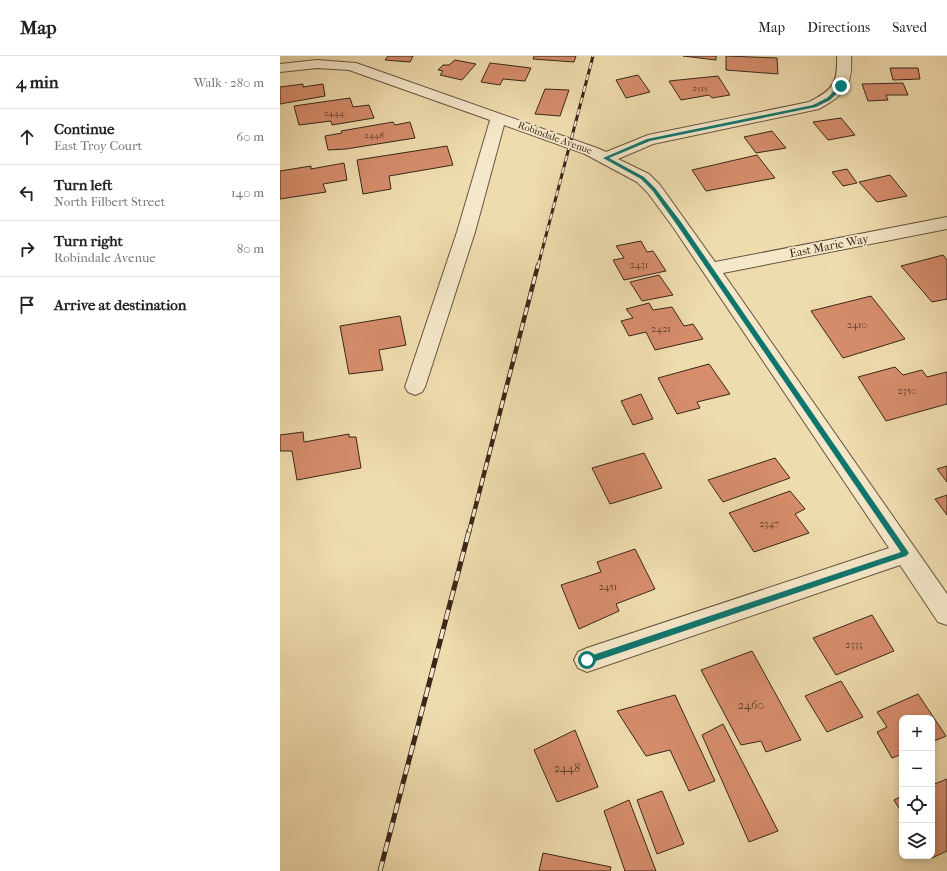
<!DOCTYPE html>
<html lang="en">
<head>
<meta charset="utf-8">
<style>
	:root { --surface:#fff; --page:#f6f6f6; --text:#222; --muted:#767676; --line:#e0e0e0 }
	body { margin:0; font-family:"IM FELL French Canon",serif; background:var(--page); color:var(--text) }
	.controls { position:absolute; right:12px; bottom:12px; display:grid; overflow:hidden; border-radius:8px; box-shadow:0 2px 6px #0003 }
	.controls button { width:36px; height:36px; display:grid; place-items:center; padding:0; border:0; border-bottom:1px solid var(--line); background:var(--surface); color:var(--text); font:20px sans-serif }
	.stop { position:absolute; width:12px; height:12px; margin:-9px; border:3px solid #0f766e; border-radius:50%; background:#fff }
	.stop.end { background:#0f766e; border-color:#fff; box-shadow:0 1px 4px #0008 }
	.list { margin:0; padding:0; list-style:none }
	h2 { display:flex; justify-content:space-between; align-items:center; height:52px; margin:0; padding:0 16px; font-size:17px }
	h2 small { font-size:13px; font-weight:400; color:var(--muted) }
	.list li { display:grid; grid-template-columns:26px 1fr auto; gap:12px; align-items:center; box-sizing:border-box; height:56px; padding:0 16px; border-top:1px solid var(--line) }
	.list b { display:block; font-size:15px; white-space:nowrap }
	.list p { margin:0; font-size:13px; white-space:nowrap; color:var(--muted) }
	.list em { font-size:13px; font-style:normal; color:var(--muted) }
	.icon { flex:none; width:22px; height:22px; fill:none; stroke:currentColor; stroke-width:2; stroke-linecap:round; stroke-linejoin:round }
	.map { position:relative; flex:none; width:667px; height:815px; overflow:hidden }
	header { display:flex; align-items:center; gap:24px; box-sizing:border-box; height:56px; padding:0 20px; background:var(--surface); border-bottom:1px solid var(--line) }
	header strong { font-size:19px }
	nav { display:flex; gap:22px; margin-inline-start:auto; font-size:14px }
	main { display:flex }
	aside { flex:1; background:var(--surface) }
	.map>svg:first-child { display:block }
	.building { fill:#d68d6c; stroke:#39271a }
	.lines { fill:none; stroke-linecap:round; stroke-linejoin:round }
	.minor-casing { stroke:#66543f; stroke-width:2 }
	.minor { fill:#f5e8ca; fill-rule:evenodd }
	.rail-far2-casing { stroke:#39271a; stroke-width:3 }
	.rail-far1-casing { stroke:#39271a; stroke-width:4.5 }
	.rail-casing { stroke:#39271a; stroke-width:5 }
	.rail-far2 { stroke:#f5e8ca; stroke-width:2; stroke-dasharray:6; stroke-linecap:butt }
	.rail-far1 { stroke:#f5e8ca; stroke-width:3; stroke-dasharray:8; stroke-linecap:butt }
	.rail { stroke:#f5e8ca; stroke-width:3.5; stroke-dasharray:10; stroke-linecap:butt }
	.route { fill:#0f766e }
	.labels { text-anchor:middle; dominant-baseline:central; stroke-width:3.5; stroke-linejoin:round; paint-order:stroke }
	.far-number-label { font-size:9px; fill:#60402e }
	.far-street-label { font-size:10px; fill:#39271a; stroke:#f5e8ca }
	.number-label { font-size:10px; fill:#60402e }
	.street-label { font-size:12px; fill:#39271a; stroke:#f5e8ca }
	.near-number-label { font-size:12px; fill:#60402e }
</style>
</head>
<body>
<header>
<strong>Map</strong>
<nav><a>Map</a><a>Directions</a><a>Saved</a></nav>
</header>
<main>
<aside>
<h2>4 min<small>Walk · 280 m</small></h2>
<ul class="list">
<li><svg class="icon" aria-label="ahead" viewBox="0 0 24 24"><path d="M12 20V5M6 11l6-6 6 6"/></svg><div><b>Continue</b><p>East Troy Court</p></div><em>60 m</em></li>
<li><svg class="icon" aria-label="left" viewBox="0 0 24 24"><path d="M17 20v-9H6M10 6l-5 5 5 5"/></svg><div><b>Turn left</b><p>North Filbert Street</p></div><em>140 m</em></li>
<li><svg class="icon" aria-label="right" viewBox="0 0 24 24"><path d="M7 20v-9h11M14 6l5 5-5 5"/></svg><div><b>Turn right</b><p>Robindale Avenue</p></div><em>80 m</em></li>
<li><svg class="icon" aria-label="arrive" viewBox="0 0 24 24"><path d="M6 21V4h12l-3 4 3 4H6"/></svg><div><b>Arrive at destination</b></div></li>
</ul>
</aside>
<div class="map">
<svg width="667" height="815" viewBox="0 0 667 815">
	<rect width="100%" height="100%" fill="#efdcae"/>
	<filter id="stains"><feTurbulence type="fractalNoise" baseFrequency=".005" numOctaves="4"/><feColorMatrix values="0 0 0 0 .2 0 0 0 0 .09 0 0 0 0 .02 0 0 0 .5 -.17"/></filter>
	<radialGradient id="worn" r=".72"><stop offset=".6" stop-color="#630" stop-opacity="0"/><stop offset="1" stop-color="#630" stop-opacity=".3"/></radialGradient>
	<g class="building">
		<polygon points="108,0 133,0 130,6 105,4"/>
		<polygon points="254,0 296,0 294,6 253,3"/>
		<polygon points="403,0 436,0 436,4"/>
		<polygon points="446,0 497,2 498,18 446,14"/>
		<polygon points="175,4 196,8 182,24 160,19 163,15 158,14 163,9 169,9"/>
		<polygon points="210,7 251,12 245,25 223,23 220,29 201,26"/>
		<polygon points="610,12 638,12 640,23 613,24"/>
		<polygon points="358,19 370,36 346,42 336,24"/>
		<polygon points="438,20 450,39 432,42 429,39 401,44 389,25"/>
		<polygon points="623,27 628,39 606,39 608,44 588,45 582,28"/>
		<polygon points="23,28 23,31 43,28 45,40 0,48 0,31"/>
		<polygon points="265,33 289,34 280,60 255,58"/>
		<polygon points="70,42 73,51 89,49 94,62 52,69 51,65 19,69 14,50"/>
		<polygon points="561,62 575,79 548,84 533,66"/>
		<polygon points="113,66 115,69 130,66 135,82 66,93 48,94 45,80 62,77 61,75"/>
		<polygon points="492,75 506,92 476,97 464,81"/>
		<polygon points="167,90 173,109 109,120 111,133 83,138 77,104"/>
		<polygon points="477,99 495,122 426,135 412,114"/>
		<polygon points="64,107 67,124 43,128 46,136 0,143 0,115 31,110 31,113"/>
		<polygon points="567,113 577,127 563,130 552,116"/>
		<polygon points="610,119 627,140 597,146 579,126"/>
		<polygon points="361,185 367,196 373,195 386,215 344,224 333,204 344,202 336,190"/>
		<polygon points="663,199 667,204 667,243 652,246 621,210"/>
		<polygon points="379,219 393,239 362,245 350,226"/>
		<polygon points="591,240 625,283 563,302 531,255"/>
		<polygon points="369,247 373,254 392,251 404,270 413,268 423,283 375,294 366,276 349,280 341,265 353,262 346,253"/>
		<polygon points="120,260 126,289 99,294 103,314 69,318 60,270"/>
		<polygon points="429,308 450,338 417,346 420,352 397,358 378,322"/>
		<polygon points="615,311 623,319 642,314 647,321 667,316 667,348 606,365 578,321"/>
		<polygon points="361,338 373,363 353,369 341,345"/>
		<polygon points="23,376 24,386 69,378 69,381 76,381 81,412 17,424 12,395 0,395 0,379"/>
		<polygon points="364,397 382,432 330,448 312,412"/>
		<polygon points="495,402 510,422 443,446 428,424"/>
		<polygon points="667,410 667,426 657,413"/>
		<polygon points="510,435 525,453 515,458 529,477 474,496 449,457"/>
		<polygon points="667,439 667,459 655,443"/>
		<polygon points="355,493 375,533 336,548 339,555 299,573 281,529 321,516 317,506"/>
		<polygon points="592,559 614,595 556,619 533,582"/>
		<polygon points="472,595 521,684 486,696 481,685 461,689 421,614"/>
		<polygon points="561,625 583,661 547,676 525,640"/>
		<polygon points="638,638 666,680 652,686 652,662 622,662 622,698 612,702 597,676 607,671 597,656"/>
		<polygon points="395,639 435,725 409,735 390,694 366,700 337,655"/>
		<polygon points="443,668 498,775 469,786 422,679"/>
		<polygon points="295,674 318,731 277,746 254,694"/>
		<polygon points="667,723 667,795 652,802 652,729"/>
		<polygon points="382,735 404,788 377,798 357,744"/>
		<polygon points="622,740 622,757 614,744"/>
		<polygon points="349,744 376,815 345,815 324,755"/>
		<polygon points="263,797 331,811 330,815 259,815"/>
	</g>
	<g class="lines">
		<g class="minor-casing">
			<path id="minor" d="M557,0H571C573,30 565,39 539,53L373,88L338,103L369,118L380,129L435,206L667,161V173L443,217L667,538V569L658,566L620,509L307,616L298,612L294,604L298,596L307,592L609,492L393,171L368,137L357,126L305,98L224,69L195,176L145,331L142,336L135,339L128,336L125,331L177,176L210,64L69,14L37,12L0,16V8L37,4L76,7L317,92L326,96L368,79L529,46C553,34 558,27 557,0Z"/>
		</g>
		<use href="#minor" class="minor"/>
		<g class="rail-far2-casing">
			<polyline id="rail-far2" points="258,210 313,0"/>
		</g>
		<g class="rail-far1-casing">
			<polyline id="rail-far1" points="189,476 258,209"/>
		</g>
		<g class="rail-casing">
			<polyline id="rail" points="100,815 189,475"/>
		</g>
		<use href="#rail-far2" class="rail-far2"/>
		<use href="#rail-far1" class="rail-far1"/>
		<use href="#rail" class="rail"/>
	</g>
	<polygon class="route" points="560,29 564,30 550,44 536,51 370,85 329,102 364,121 375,132 401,166 629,497 626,500 307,608 304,607 304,602 307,601 621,496 397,169 372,134 361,123 323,102 367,83 533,49 547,42"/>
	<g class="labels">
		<g class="far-number-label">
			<text x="420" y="32">2515</text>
			<text x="54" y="57">2444</text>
			<text x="94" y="79">2448</text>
		</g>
		<g class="far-street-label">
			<text transform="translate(275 82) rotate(20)">Robindale Avenue</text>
		</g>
		<g class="number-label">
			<text x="359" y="209">2431</text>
			<text x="577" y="269">2410</text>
			<text x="381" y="273">2421</text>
			<text x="627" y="335">2350</text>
			<text x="489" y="468">2347</text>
			<text x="328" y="531">2451</text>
			<text x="574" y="589">2333</text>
		</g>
		<g class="street-label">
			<text transform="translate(549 190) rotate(-11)">East Marie Way</text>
		</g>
		<g class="near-number-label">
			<text x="471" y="649">2460</text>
			<text x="287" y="712">2448</text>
		</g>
	</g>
	<rect width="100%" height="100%" filter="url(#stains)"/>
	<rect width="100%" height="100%" fill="url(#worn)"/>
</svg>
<div class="controls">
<button>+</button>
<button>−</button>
<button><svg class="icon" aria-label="locate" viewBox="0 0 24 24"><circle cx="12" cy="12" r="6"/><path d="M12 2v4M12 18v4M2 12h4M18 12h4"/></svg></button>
<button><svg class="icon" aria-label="layers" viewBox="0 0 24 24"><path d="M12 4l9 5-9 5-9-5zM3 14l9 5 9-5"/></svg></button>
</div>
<div class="stop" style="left:307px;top:604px"></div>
<div class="stop end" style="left:561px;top:30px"></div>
</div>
</main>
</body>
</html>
